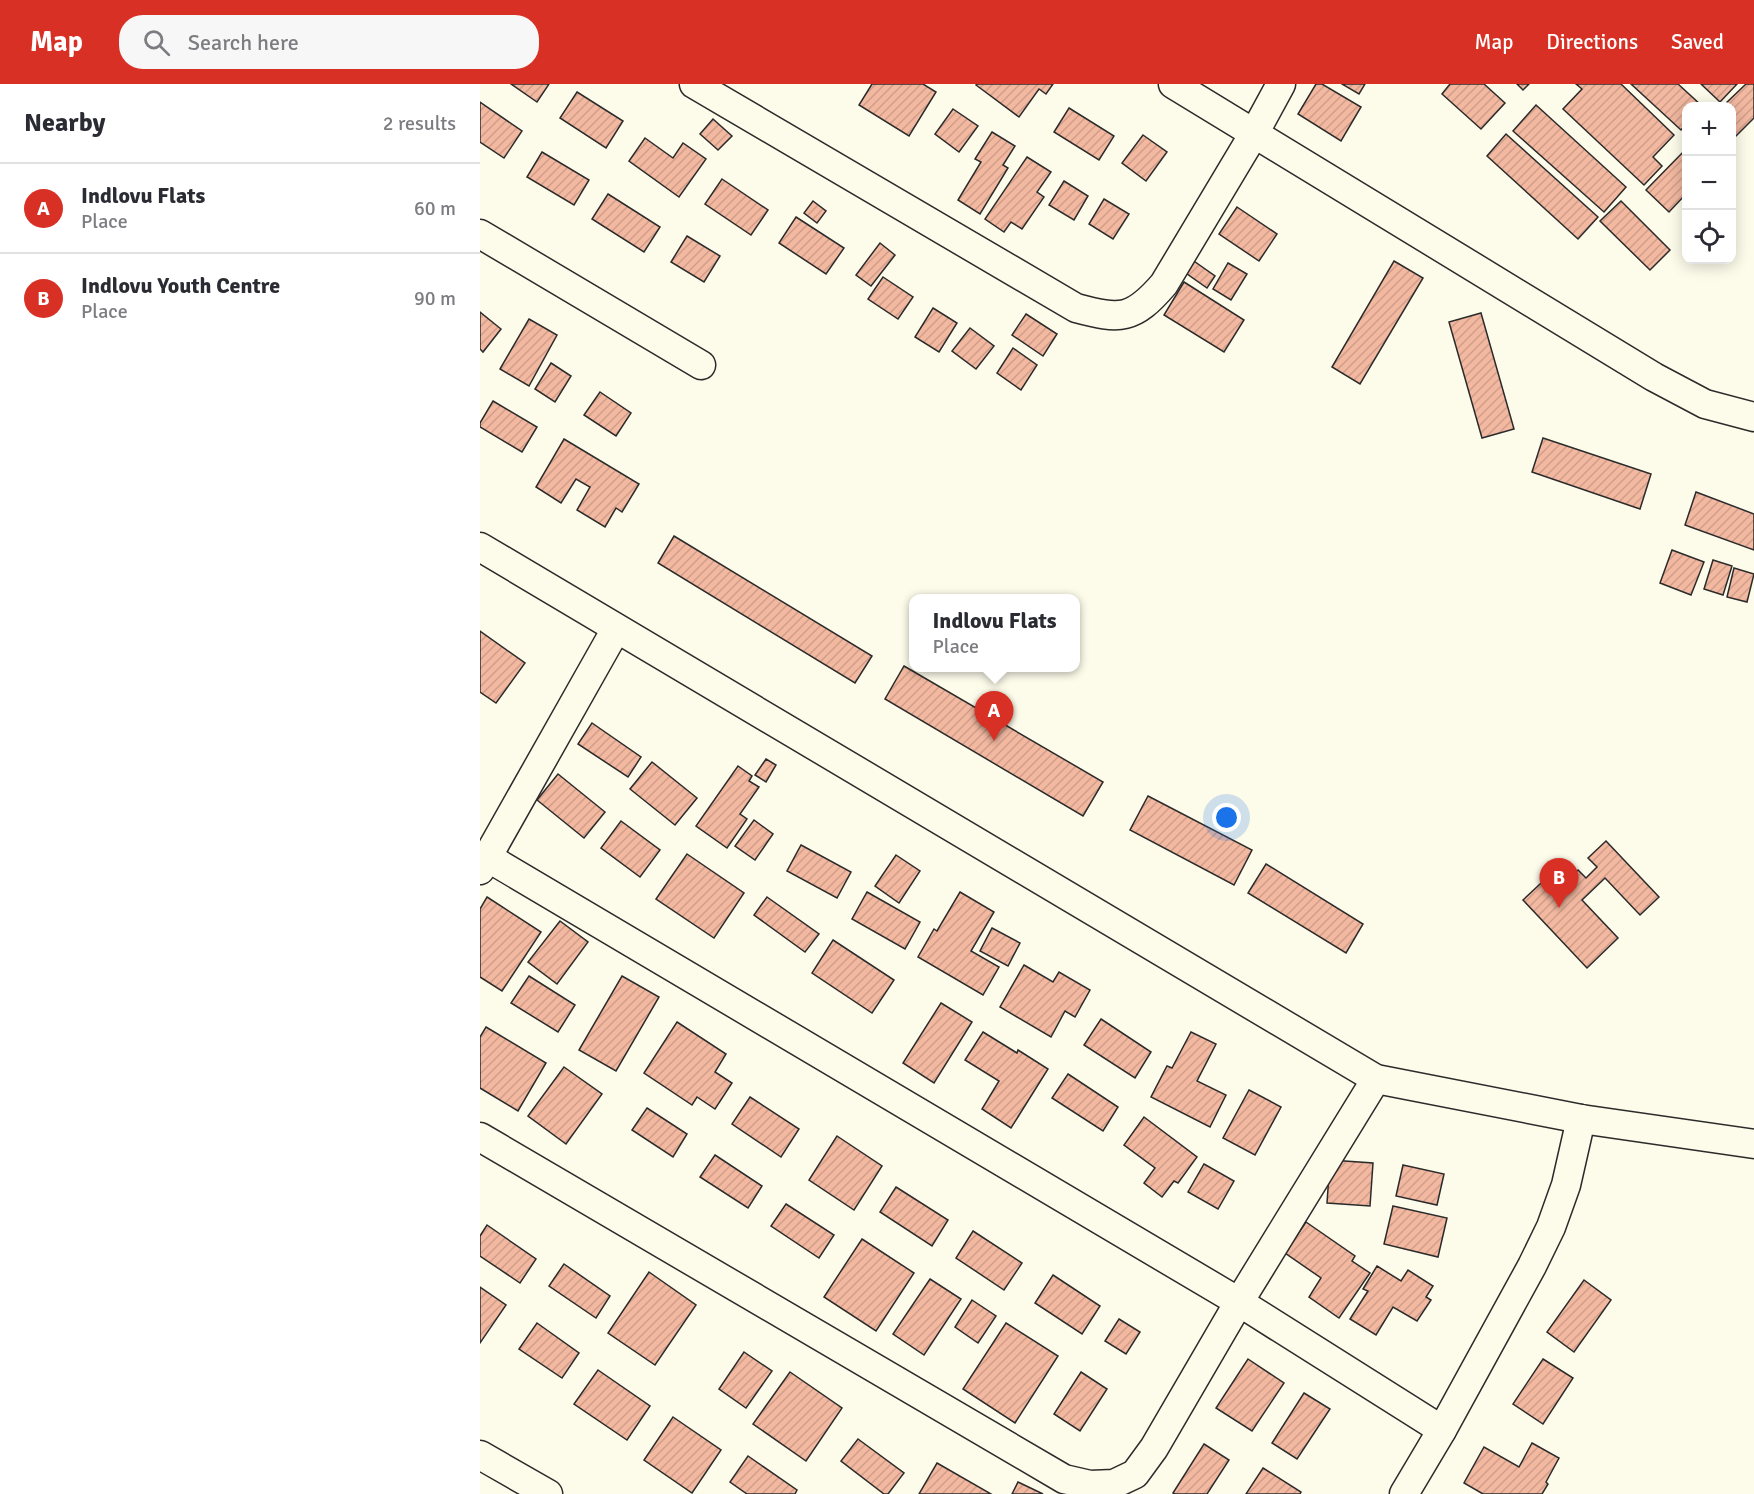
<!DOCTYPE html>
<html lang="en">
<head>
<meta charset="utf-8">
<style>
	:root { --surface:#fff; --page:#f7f7f7; --text:#2b2b33; --muted:#7c7c81; --line:#e1e1e2; --accent:#d93025 }
	body { margin:0; font-family:Signika,sans-serif; background:var(--page); color:var(--text) }
	.controls { position:absolute; right:18px; top:18px; display:grid; overflow:hidden; border-radius:12px; box-shadow:0 3px 15px #0003 }
	.controls button { width:54px; height:54px; display:grid; place-items:center; padding:0; border:0; border-bottom:2px solid var(--line); background:var(--surface); color:var(--text); font:30px sans-serif }
	.you { position:absolute; left:747px; top:734px; width:21px; height:21px; margin:-15px; border:4px solid #fff; border-radius:50%; background:#1a73e8; box-shadow:0 0 0 9px #1a73e833 }
	.badge { display:grid; place-items:center; width:39px; height:39px; border-radius:50%; background:var(--accent); color:#fff; font-size:20px; font-weight:700 }
	.pin { position:absolute; translate:-50% -50px; filter:drop-shadow(0 2px 3px #0008) }
	.pin::after { content:''; position:absolute; top:32px; width:21px; height:18px; background:inherit; clip-path:polygon(0 0,100% 0,50% 100%) }
	.popup { position:absolute; left:429px; top:510px; width:171px; height:78px; box-sizing:border-box; display:grid; place-content:center; border-radius:12px; background:var(--surface); filter:drop-shadow(0 2px 4px #0005); font-size:20px; white-space:nowrap; color:var(--muted) }
	.popup b { font-size:22px; color:var(--text) }
	.popup::after { content:''; position:absolute; left:50%; top:100%; margin-left:-12px; border:12px solid transparent; border-top-color:var(--surface) }
	.list { margin:0; padding:0; list-style:none }
	h2 { display:flex; justify-content:space-between; align-items:center; height:78px; margin:0; padding:0 24px; font-size:26px }
	h2 small { font-size:20px; font-weight:400; color:var(--muted) }
	.list li { display:grid; grid-template-columns:39px 1fr auto; gap:18px; align-items:center; box-sizing:border-box; height:90px; padding:0 24px; border-top:2px solid var(--line) }
	.list b { display:block; font-size:22px; white-space:nowrap }
	.list p { margin:0; font-size:20px; white-space:nowrap; color:var(--muted) }
	.list em { font-size:20px; font-style:normal; color:var(--muted) }
	.icon { flex:none; width:33px; height:33px; fill:none; stroke:currentColor; stroke-width:2; stroke-linecap:round; stroke-linejoin:round }
	.map { position:relative; flex:none; width:1274px; height:1410px; overflow:hidden }
	header { display:flex; align-items:center; gap:36px; box-sizing:border-box; height:84px; padding:0 30px; background:var(--accent); color:#fff }
	header strong { font-size:28px }
	nav { display:flex; gap:33px; margin-inline-start:auto; font-size:21px }
	.search { width:420px; height:54px; background:var(--page); display:flex; align-items:center; gap:15px; box-sizing:border-box; padding:0 21px; border-radius:24px; color:var(--muted); font-size:22px }
	main { display:flex }
	aside { flex:1; background:var(--surface) }
	.map>svg:first-child { display:block }
	.building { fill:url(#building-hatch); stroke:#2b2b2b; stroke-width:1.5 }
	.lines { fill:none; stroke-linecap:round; stroke-linejoin:round }
	.minor-casing { stroke:#2b2b2b; stroke-width:31 }
	.minor { stroke:#fdfbea; stroke-width:28 }
</style>
</head>
<body>
<header>
<strong>Map</strong>
<div class="search"><svg class="icon" aria-label="search" viewBox="0 0 24 24"><circle cx="10" cy="10" r="6"/><path d="M15 15l6 6"/></svg>Search here</div>
<nav><a>Map</a><a>Directions</a><a>Saved</a></nav>
</header>
<main>
<aside>
<h2>Nearby<small>2 results</small></h2>
<ul class="list">
<li><span class="badge">A</span><div><b>Indlovu Flats</b><p>Place</p></div><em>60 m</em></li>
<li><span class="badge">B</span><div><b>Indlovu Youth Centre</b><p>Place</p></div><em>90 m</em></li>
</ul>
</aside>
<div class="map">
<svg width="1274" height="1410" viewBox="0 0 1274 1410">
	<defs>
		<pattern id="building-hatch" width="6" height="6" patternUnits="userSpaceOnUse" patternTransform="scale(1.5)"><rect width="6" height="6" fill="#f2b8a0"/><path d="M-1 1l2-2M0 6l6-6M5 7l2-2" fill="none" stroke="#d09e8a"/></pattern>
	</defs>
	<rect width="100%" height="100%" fill="#fdfbea"/>
	<g class="building">
		<polygon points="31,0 69,0 57,18"/>
		<polygon points="392,0 443,0 456,8 429,52 379,21"/>
		<polygon points="497,0 573,0 566,10 559,5 539,33 496,1"/>
		<polygon points="836,0 842,0 881,23 861,57 818,30"/>
		<polygon points="862,0 885,0 879,10"/>
		<polygon points="970,0 1004,0 1025,19 1001,45 962,10"/>
		<polygon points="1037,0 1049,0 1043,6"/>
		<polygon points="1096,0 1141,0 1194,51 1173,73 1182,82 1164,101 1083,25 1102,5"/>
		<polygon points="1151,0 1198,0 1222,22 1206,22 1206,40 1201,46"/>
		<polygon points="1221,0 1257,0 1240,18"/>
		<polygon points="1266,0 1274,0 1274,34 1252,56 1252,22 1243,22"/>
		<polygon points="97,8 143,37 126,64 80,34"/>
		<polygon points="0,18 42,47 24,74 0,58"/>
		<polygon points="1056,21 1146,103 1124,128 1033,47"/>
		<polygon points="589,24 634,52 619,76 574,48"/>
		<polygon points="473,25 498,42 479,68 455,50"/>
		<polygon points="233,35 252,52 238,66 220,50"/>
		<polygon points="512,48 535,62 523,81 528,84 500,130 478,116 501,78 495,75"/>
		<polygon points="1026,50 1118,133 1098,155 1007,72"/>
		<polygon points="663,51 687,68 666,97 642,79"/>
		<polygon points="165,54 193,74 203,59 226,75 199,113 149,77"/>
		<polygon points="1206,65 1206,110 1189,128 1166,106"/>
		<polygon points="62,68 109,96 94,121 47,93"/>
		<polygon points="547,73 571,88 557,108 564,113 542,145 531,138 524,148 505,135"/>
		<polygon points="242,95 288,126 271,151 225,120"/>
		<polygon points="584,97 608,112 594,136 569,121"/>
		<polygon points="128,110 180,143 164,168 112,135"/>
		<polygon points="624,115 649,130 633,155 609,140"/>
		<polygon points="333,117 346,127 337,139 324,129"/>
		<polygon points="1141,117 1190,166 1170,186 1120,137"/>
		<polygon points="757,123 797,150 779,177 739,150"/>
		<polygon points="316,133 364,164 346,190 299,159"/>
		<polygon points="207,152 240,172 224,198 191,178"/>
		<polygon points="400,159 415,171 391,202 376,191"/>
		<polygon points="711,175 735,192 727,204 703,187"/>
		<polygon points="914,177 943,194 880,300 852,283"/>
		<polygon points="748,179 767,190 751,216 733,205"/>
		<polygon points="403,193 433,213 418,235 388,215"/>
		<polygon points="704,198 764,236 744,268 684,231"/>
		<polygon points="453,224 477,239 459,268 435,253"/>
		<polygon points="0,228 21,245 3,268 0,265"/>
		<polygon points="1001,229 1034,345 1002,354 969,238"/>
		<polygon points="546,230 577,250 563,272 532,251"/>
		<polygon points="49,235 77,251 49,302 20,285"/>
		<polygon points="490,244 514,262 496,285 472,267"/>
		<polygon points="533,264 557,281 541,306 517,289"/>
		<polygon points="71,279 91,292 75,318 55,305"/>
		<polygon points="120,308 151,329 136,352 104,331"/>
		<polygon points="13,317 57,343 42,368 0,343 0,339"/>
		<polygon points="1063,354 1171,390 1160,425 1052,388"/>
		<polygon points="84,355 159,400 142,428 136,424 125,443 97,426 110,403 96,395 81,419 56,403"/>
		<polygon points="1216,408 1274,430 1274,466 1205,441"/>
		<polygon points="194,452 392,572 375,599 178,479"/>
		<polygon points="1192,466 1224,478 1211,511 1180,499"/>
		<polygon points="1233,476 1252,482 1243,511 1224,505"/>
		<polygon points="1254,484 1274,490 1267,518 1247,513"/>
		<polygon points="0,547 45,579 16,619 0,608"/>
		<polygon points="424,582 623,698 603,732 405,615"/>
		<polygon points="112,639 161,673 148,693 98,660"/>
		<polygon points="286,675 296,681 286,698 275,691"/>
		<polygon points="172,678 217,714 195,741 150,705"/>
		<polygon points="258,682 272,692 269,697 279,703 260,730 267,735 247,764 216,742"/>
		<polygon points="78,690 125,728 104,754 57,716"/>
		<polygon points="668,712 772,766 754,801 650,746"/>
		<polygon points="274,736 293,750 275,776 255,762"/>
		<polygon points="141,737 180,766 160,793 121,764"/>
		<polygon points="1126,757 1179,813 1160,831 1125,794 1102,816 1138,854 1107,884 1043,816 1075,786 1085,798 1098,786 1106,794 1117,783 1108,774"/>
		<polygon points="321,761 371,788 357,814 307,787"/>
		<polygon points="207,770 264,809 234,854 176,815"/>
		<polygon points="416,771 440,787 419,819 395,802"/>
		<polygon points="786,780 883,840 866,869 768,809"/>
		<polygon points="387,808 440,838 425,865 372,835"/>
		<polygon points="480,808 514,828 491,867 519,883 503,911 438,873 454,845 457,847"/>
		<polygon points="7,813 61,848 22,907 0,893 0,825"/>
		<polygon points="287,813 339,850 325,868 274,831"/>
		<polygon points="80,837 108,858 77,900 48,878"/>
		<polygon points="512,844 540,859 528,882 500,867"/>
		<polygon points="353,856 414,896 392,929 332,889"/>
		<polygon points="544,881 573,898 579,888 610,906 595,933 585,927 571,953 520,923"/>
		<polygon points="49,892 95,921 78,948 31,919"/>
		<polygon points="142,892 179,913 136,987 99,966"/>
		<polygon points="461,919 492,938 454,999 423,979"/>
		<polygon points="621,935 671,968 655,994 604,961"/>
		<polygon points="197,938 246,970 235,988 252,999 235,1025 217,1013 212,1021 164,989"/>
		<polygon points="6,943 66,979 38,1027 0,1004 0,953"/>
		<polygon points="503,948 537,969 538,966 568,985 531,1044 502,1025 519,997 485,976"/>
		<polygon points="711,948 736,960 717,997 746,1011 730,1043 671,1013 687,982 692,984"/>
		<polygon points="84,983 122,1010 86,1060 48,1032"/>
		<polygon points="588,990 638,1023 623,1047 572,1014"/>
		<polygon points="769,1006 801,1023 775,1071 743,1054"/>
		<polygon points="270,1013 319,1045 301,1073 252,1040"/>
		<polygon points="167,1024 207,1050 193,1073 152,1046"/>
		<polygon points="664,1033 717,1073 698,1099 694,1097 682,1113 664,1099 675,1084 644,1061"/>
		<polygon points="357,1052 402,1082 374,1126 329,1096"/>
		<polygon points="235,1071 282,1102 268,1124 220,1093"/>
		<polygon points="850,1076 893,1079 890,1122 847,1119"/>
		<polygon points="724,1080 754,1097 738,1125 708,1108"/>
		<polygon points="923,1081 964,1090 957,1121 916,1112"/>
		<polygon points="416,1103 468,1136 452,1162 400,1128"/>
		<polygon points="306,1120 354,1151 339,1174 291,1142"/>
		<polygon points="913,1122 967,1134 958,1173 904,1160"/>
		<polygon points="826,1138 875,1172 872,1177 890,1189 859,1234 829,1213 841,1194 805,1169"/>
		<polygon points="7,1141 56,1175 40,1199 0,1172 0,1152"/>
		<polygon points="493,1147 542,1179 524,1206 476,1174"/>
		<polygon points="382,1155 434,1189 396,1247 344,1213"/>
		<polygon points="84,1180 130,1212 116,1234 69,1202"/>
		<polygon points="897,1182 921,1197 928,1186 953,1202 946,1213 951,1216 937,1237 913,1223 896,1251 870,1235 888,1207 883,1205"/>
		<polygon points="169,1188 216,1221 175,1281 128,1249"/>
		<polygon points="573,1191 620,1222 602,1250 555,1219"/>
		<polygon points="450,1195 481,1215 444,1271 413,1250"/>
		<polygon points="1104,1196 1131,1216 1094,1268 1067,1248"/>
		<polygon points="0,1203 26,1221 0,1259"/>
		<polygon points="492,1216 516,1232 498,1259 475,1243"/>
		<polygon points="639,1235 660,1248 646,1270 625,1257"/>
		<polygon points="57,1239 99,1269 82,1294 39,1265"/>
		<polygon points="526,1239 578,1272 535,1339 483,1305"/>
		<polygon points="264,1268 292,1287 266,1324 239,1305"/>
		<polygon points="768,1275 804,1299 772,1347 736,1324"/>
		<polygon points="1063,1275 1093,1294 1063,1340 1033,1320"/>
		<polygon points="118,1286 170,1322 147,1356 94,1320"/>
		<polygon points="310,1288 362,1324 326,1377 273,1340"/>
		<polygon points="601,1288 627,1305 600,1347 574,1330"/>
		<polygon points="824,1309 850,1325 817,1375 792,1359"/>
		<polygon points="193,1333 241,1366 212,1409 164,1376"/>
		<polygon points="378,1355 424,1389 408,1410 404,1410 361,1377"/>
		<polygon points="1052,1359 1079,1374 1066,1398 1068,1400 1062,1410 1003,1410 984,1399 1004,1363 1039,1383"/>
		<polygon points="724,1360 749,1376 727,1410 695,1410 693,1409"/>
		<polygon points="268,1372 317,1406 315,1410 267,1410 250,1398"/>
		<polygon points="457,1379 511,1410 439,1410"/>
		<polygon points="783,1384 821,1408 820,1410 766,1410"/>
		<polygon points="538,1398 563,1410 532,1410"/>
	</g>
	<g class="lines">
		<g class="minor-casing">
			<g id="minor">
				<path d="M214,0L596,224C641,236 653,236 684,200L775,48L801,0"/>
				<polyline points="693,0 1174,293 1225,320 1274,333"/>
				<polyline points="0,150 221,281"/>
				<polyline points="0,463 896,995 1101,1035 1274,1060"/>
				<polyline points="7,773 759,1218 962,1346"/>
				<polyline points="0,786 136,545"/>
				<polyline points="0,1053 584,1395 610,1401 634,1400 655,1390 674,1364 759,1218 896,995"/>
				<polyline points="0,1371 68,1410"/>
				<polyline points="924,1410 962,1346 1052,1182 1071,1143 1086,1101 1101,1035"/>
			</g>
		</g>
		<use href="#minor" class="minor"/>
	</g>
</svg>
<div class="controls">
<button>+</button>
<button>−</button>
<button><svg class="icon" aria-label="locate" viewBox="0 0 24 24"><circle cx="12" cy="12" r="6"/><path d="M12 2v4M12 18v4M2 12h4M18 12h4"/></svg></button>
</div>
<div class="you"></div>
<div class="pin badge" style="left:514px;top:657px">A</div>
<div class="popup"><b>Indlovu Flats</b>Place</div>
<div class="pin badge" style="left:1079px;top:824px">B</div>
</div>
</main>
</body>
</html>
